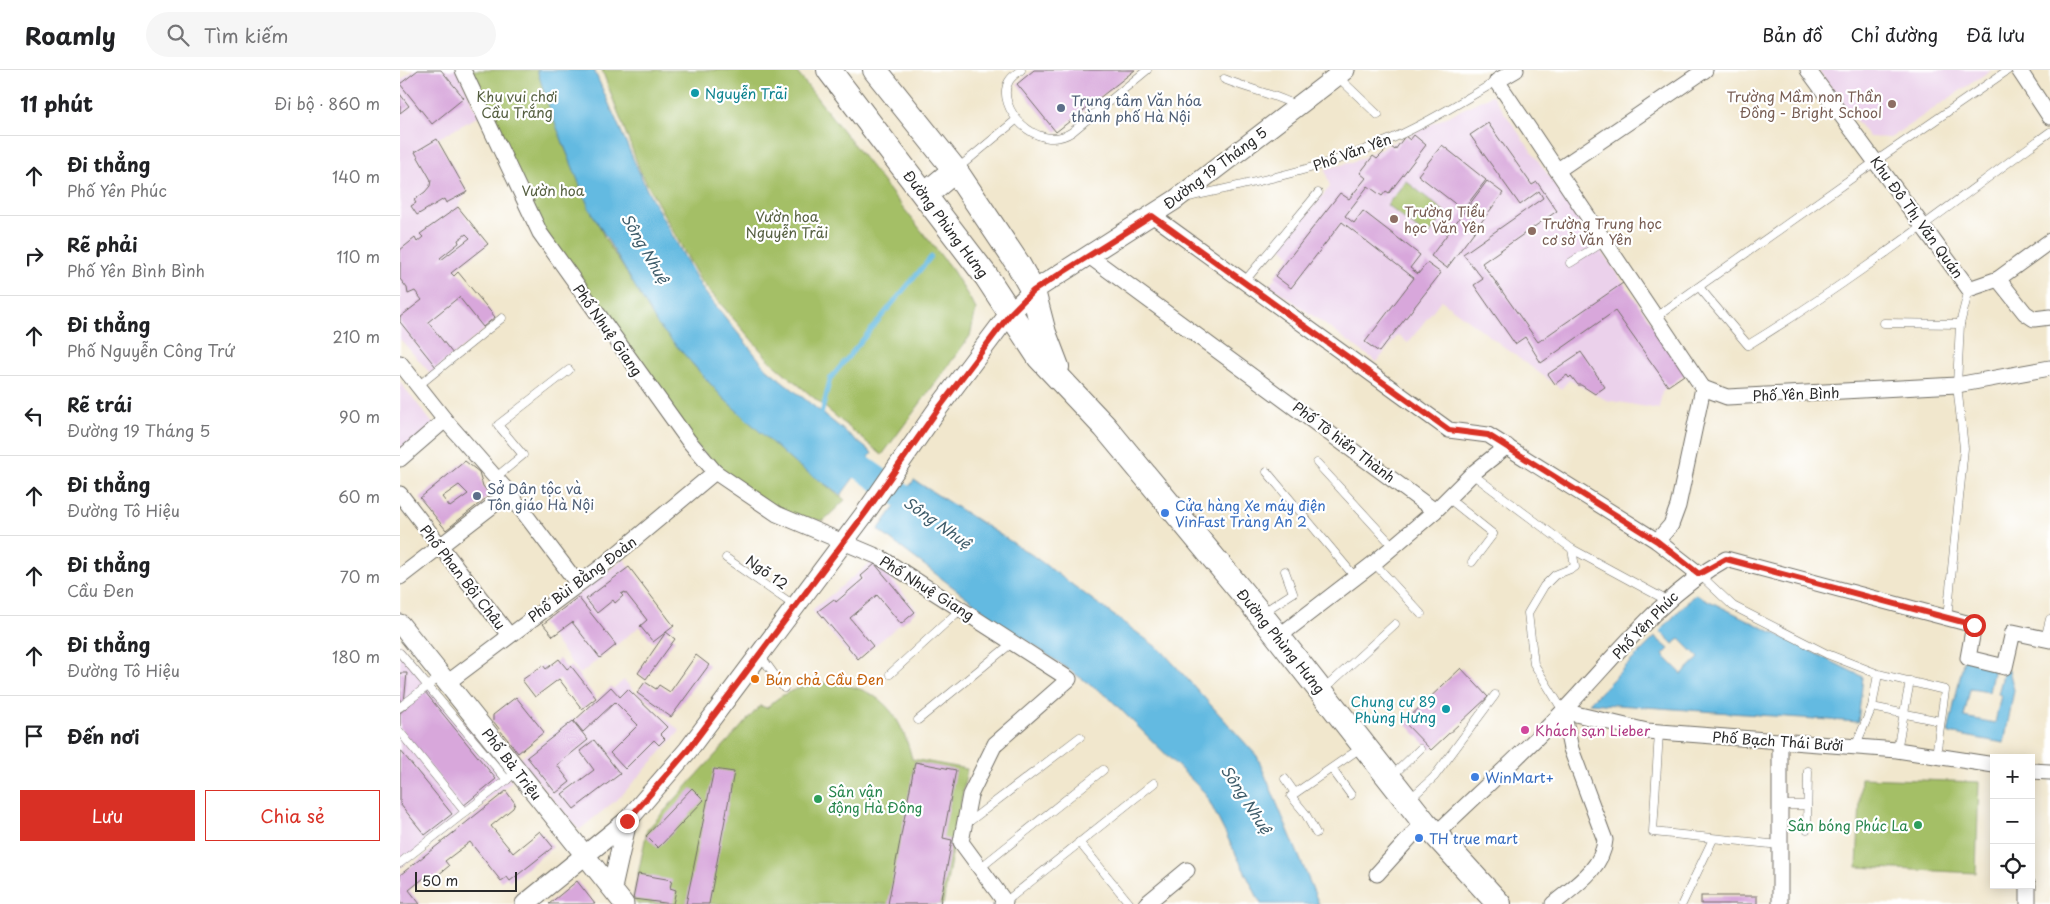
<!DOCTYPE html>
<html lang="vi">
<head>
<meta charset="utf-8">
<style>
	:root { --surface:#fff; --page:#f6f6f6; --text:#202124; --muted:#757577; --line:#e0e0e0; --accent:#d93025 }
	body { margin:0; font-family:"Playpen Sans",sans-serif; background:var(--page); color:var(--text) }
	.controls { position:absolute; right:15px; bottom:15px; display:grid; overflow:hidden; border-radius:0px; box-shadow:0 2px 12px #0003 }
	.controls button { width:45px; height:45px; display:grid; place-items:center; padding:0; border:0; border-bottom:1px solid var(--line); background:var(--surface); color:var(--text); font:25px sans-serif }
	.scale { position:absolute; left:15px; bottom:12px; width:102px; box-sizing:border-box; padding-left:5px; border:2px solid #2b2b2b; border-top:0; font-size:14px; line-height:18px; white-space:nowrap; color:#2b2b2b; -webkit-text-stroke:4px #fff; paint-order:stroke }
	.stop { position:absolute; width:15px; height:15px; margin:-11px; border:4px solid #d93025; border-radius:50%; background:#fff }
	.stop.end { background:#d93025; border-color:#fff; box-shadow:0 1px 5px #0008 }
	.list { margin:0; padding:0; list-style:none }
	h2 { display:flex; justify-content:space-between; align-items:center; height:65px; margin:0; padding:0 20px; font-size:21px }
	h2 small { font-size:16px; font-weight:400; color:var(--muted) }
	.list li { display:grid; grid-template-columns:32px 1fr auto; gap:15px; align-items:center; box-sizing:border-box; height:80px; padding:0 20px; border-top:1px solid var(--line) }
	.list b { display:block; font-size:19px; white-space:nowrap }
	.list p { margin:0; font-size:16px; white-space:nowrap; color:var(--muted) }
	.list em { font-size:16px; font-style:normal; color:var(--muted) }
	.actions { display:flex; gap:10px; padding:15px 20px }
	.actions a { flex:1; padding:11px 0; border:1px solid var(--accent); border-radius:0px; text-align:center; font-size:18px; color:var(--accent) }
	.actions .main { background:var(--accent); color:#fff }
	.icon { flex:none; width:28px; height:28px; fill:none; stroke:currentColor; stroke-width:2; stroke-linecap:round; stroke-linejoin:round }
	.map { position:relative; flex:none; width:1650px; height:834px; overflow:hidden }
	header { display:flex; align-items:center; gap:30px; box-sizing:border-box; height:70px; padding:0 25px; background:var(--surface); border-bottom:1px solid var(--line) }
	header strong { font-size:24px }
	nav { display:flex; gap:28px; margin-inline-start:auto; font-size:18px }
	.search { width:350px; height:45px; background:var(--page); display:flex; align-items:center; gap:12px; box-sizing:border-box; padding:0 18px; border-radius:28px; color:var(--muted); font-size:19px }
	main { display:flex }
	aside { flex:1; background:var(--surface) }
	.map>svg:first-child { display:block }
	.built { fill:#ebd1eb }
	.green { fill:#a4bf66; stroke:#687548 }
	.water { fill:#64bae1; stroke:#487286 }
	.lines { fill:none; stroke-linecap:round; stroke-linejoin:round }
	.stream { stroke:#64bae1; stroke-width:4.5 }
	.river { stroke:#64bae1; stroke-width:25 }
	.building { fill:#d8a7db; fill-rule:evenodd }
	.service-casing { stroke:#706d64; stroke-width:9 }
	.minor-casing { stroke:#706d64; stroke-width:17 }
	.tertiary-casing { stroke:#706d64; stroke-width:21 }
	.primary-casing { stroke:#706d64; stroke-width:26 }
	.service { stroke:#fff; stroke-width:8 }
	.minor { stroke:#fff; stroke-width:15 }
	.tertiary { stroke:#fff; stroke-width:19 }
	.primary { stroke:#fff; stroke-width:24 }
	.route { stroke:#d93025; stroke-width:6 }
	.culture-dot { fill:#0f9aa8; stroke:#fff; stroke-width:2 }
	.education-dot { fill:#8d6e63; stroke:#fff; stroke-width:2 }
	.service-dot { fill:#5c6f8a; stroke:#fff; stroke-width:2 }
	.shop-dot { fill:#3f7fe0; stroke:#fff; stroke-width:2 }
	.food-dot { fill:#e8710a; stroke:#fff; stroke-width:2 }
	.hotel-dot { fill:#d1479c; stroke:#fff; stroke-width:2 }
	.leisure-dot { fill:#2e9e5b; stroke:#fff; stroke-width:2 }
	.labels { text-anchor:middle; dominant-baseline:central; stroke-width:4.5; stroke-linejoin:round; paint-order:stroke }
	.culture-label { font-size:14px; fill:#0d838f; stroke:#fff; text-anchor:start }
	.park-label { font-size:14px; fill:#555f40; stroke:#fff }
	.education-label { font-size:14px; fill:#785e54; stroke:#fff; text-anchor:start }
	.service-label { font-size:14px; fill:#4e5e75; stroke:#fff; text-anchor:start }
	.street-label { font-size:14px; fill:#2b2b2b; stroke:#fff }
	.shop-label { font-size:14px; fill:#366cbe; stroke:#fff; text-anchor:start }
	.food-label { font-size:14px; fill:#c56008; stroke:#fff; text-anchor:start }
	.hotel-label { font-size:14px; fill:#b23c85; stroke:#fff; text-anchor:start }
	.leisure-label { font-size:14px; fill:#27864d; stroke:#fff; text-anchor:start }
	.water-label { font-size:15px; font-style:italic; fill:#3f5d6b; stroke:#fff }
</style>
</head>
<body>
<header>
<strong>Roamly</strong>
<div class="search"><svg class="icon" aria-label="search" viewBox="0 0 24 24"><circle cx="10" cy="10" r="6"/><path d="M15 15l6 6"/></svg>Tìm kiếm</div>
<nav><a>Bản đồ</a><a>Chỉ đường</a><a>Đã lưu</a></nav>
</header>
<main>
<aside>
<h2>11 phút<small>Đi bộ · 860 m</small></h2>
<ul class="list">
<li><svg class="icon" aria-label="ahead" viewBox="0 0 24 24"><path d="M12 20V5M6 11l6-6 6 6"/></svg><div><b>Đi thẳng</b><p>Phố Yên Phúc</p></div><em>140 m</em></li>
<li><svg class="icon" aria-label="right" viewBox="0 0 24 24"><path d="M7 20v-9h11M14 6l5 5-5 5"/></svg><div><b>Rẽ phải</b><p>Phố Yên Bình Bình</p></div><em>110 m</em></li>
<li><svg class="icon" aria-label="ahead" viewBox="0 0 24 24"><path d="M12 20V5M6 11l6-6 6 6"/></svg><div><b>Đi thẳng</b><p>Phố Nguyễn Công Trứ</p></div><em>210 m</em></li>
<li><svg class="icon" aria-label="left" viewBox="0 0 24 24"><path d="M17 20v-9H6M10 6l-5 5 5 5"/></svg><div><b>Rẽ trái</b><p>Đường 19 Tháng 5</p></div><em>90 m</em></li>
<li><svg class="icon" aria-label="ahead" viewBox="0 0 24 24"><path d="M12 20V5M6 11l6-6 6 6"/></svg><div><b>Đi thẳng</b><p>Đường Tô Hiệu</p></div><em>60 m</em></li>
<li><svg class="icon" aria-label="ahead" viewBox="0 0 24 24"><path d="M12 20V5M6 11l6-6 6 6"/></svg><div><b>Đi thẳng</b><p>Cầu Đen</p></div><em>70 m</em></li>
<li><svg class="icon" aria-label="ahead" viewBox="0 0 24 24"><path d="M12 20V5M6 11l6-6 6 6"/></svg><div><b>Đi thẳng</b><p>Đường Tô Hiệu</p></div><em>180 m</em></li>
<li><svg class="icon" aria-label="arrive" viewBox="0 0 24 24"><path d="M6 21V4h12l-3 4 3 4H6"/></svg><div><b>Đến nơi</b></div></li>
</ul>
<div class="actions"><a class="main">Lưu</a><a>Chia sẻ</a></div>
</aside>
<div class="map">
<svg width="1650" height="834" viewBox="0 0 1650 834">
	<rect width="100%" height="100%" fill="#fff"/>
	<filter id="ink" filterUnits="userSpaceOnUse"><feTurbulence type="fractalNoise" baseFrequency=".02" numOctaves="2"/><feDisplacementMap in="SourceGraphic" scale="10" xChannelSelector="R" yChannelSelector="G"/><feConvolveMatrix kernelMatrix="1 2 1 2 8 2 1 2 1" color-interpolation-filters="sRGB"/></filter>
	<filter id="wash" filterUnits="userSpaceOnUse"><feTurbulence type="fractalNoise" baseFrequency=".0096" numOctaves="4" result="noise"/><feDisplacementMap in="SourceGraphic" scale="20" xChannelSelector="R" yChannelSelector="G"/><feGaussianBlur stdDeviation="1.12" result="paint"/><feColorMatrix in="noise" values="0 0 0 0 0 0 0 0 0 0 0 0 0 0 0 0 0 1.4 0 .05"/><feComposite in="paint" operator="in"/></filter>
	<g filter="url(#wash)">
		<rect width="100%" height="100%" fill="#f1e7cd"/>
		<g class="built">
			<polygon points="14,0 57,0 79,46 37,69 67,122 58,137 88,174 56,199 96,250 31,304 0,269 0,11"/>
			<polygon points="1418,0 1591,0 1490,68 1469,67"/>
			<polygon points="1092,25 1287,303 1262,322 1259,339 1206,330 1169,310 1161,319 1041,230 1008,273 998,265 977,292 870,215 891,186 880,175 930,117 925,99 953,92"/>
			<polygon points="0,312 34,355 0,382"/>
			<polygon points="224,489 274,556 253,572 240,556 180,604 141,553"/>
			<polygon points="473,491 479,493 517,540 455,592 412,540"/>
			<polygon points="0,574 112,712 0,798"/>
			<polygon points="224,610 237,624 280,661 221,726 179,760 119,689 173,648 174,651"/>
		</g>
		<g class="green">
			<polygon points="65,0 141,0 164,76 205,169 254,245 295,297 324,327 399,394 445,430 423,451 380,443 319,398 290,369 142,162"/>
			<polygon points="202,0 395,0 553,201 576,239 570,266 482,385 370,291 300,210 241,103"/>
			<polygon points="1006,111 1046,143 1027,167 987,135"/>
			<path d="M416,613C472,612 499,635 512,689L567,699L543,834H237L233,829L247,760L360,636L367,638C380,623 398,618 416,613Z"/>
			<polygon points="1461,708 1579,712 1576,803 1457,797"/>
		</g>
		<g class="water">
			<polygon points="137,0 194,0 247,120 303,220 366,298 472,383 441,425 394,393 323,328 257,254 189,138 151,43"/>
			<polygon points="514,410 632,485 762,581 857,686 919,834 861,834 805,723 707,626 591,546 478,460"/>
			<polygon points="1295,524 1463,607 1458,652 1189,633 1255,567 1269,579 1263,585 1282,604 1299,588 1280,569 1273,574 1260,561"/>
			<polygon points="1564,588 1594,598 1589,622 1570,619 1564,647 1595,653 1601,625 1598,624 1604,601 1609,600 1614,620 1604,673 1548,663"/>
		</g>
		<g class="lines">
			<polyline class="stream" points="421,346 430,309 531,187"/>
			<polyline class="river" points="434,378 530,446"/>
		</g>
		<g id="blocks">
			<g class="building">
				<polygon points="18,0 41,0 64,28 32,54 0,14"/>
				<polygon points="634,0 735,0 656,62 617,14"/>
				<polygon points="0,24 9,36 0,43"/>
				<polygon points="1088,53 1132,115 1137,112 1157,141 1082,193 1138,272 1223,213 1287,303 1268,316 1215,241 1141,293 1125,267 1115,274 1074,215 1083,209 1063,184 1143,128 1139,121 1120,135 1070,65"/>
				<polygon points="1014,65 1026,75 989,123 986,121 982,126 968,116 945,146 954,153 963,141 1020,185 1010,198 1018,204 1027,193 1041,203 979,282 965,272 1014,208 942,152 891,218 875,206 940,123 949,129 966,108 960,103 973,86 977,89 990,76 995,80 1005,66 1010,70"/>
				<polygon points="37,69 67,122 46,133 44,129 17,145 11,136 16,133 14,130 25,122 30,116 31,110 15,82"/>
				<polygon points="1042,75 1086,110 1063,140 1018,105"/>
				<polygon points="1087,111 1103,123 1047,198 1031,186"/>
				<path d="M58,137L88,174L51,203L54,206L58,202L95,247L83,257L59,227L28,252L53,284L36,297L0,252V247L22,230L15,221L8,224L7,218L0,209V180L15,168L17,172L23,167L20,164ZM66,164L70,168L41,190L40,188L59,173L58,170Z"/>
				<polygon points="1181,282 1205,317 1195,324 1181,315 1178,315 1171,306 1169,308 1167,305 1155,314 1148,304"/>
				<path d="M65,391L79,402L83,416L90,425L46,460L20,428ZM59,415L68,424L50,437L42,427Z"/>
				<polygon points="475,494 515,542 501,554 477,525 450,548 473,576 458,589 418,541 434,529 436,532 463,509 461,506"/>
				<polygon points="229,497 274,556 253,572 240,556 247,550 225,522 221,524 223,526 215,533 213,530 197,543 186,529"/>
				<polygon points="178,527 216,575 200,588 172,552 153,566 143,554"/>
				<polygon points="266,562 275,569 246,609 238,603"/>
				<polygon points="296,585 309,595 271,647 237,623 245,612 256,619 259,615 270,622"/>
				<polygon points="159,589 167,599 171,596 196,628 182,639 159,609 135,627 122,610 143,595 146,599"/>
				<polygon points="1061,598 1088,627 1031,680 1004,652"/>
				<polygon points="0,603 7,603 4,633 0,632"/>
				<polygon points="211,617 220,627 228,619 267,657 260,664 265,669 259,675 254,670 225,699 210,683 238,655 215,632 183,662 174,651"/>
				<polygon points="25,622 96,709 63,736 0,658 0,643"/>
				<polygon points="116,627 144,662 118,683 93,651 93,645"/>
				<polygon points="173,651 188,670 157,695 170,712 156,723 127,687"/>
				<polygon points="194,670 220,704 174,739 162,724 194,700 180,681"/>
				<polygon points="0,680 52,744 25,765 0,734"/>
				<polygon points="515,692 556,700 543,768 552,770 540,834 488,834"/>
				<polygon points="314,699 334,702 309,834 286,834"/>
				<polygon points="292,718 304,730 258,778 246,766"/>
				<polygon points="106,721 115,733 113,738 91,756 113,783 140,761 153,777 110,811 107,807 101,811 70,772 45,791 49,796 33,809 29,804 9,820 20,834 0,834 0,805"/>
				<polygon points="238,804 272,810 270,818 276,820 273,834 233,829"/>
				<polygon points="177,811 195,834 149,834"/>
				<rect x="1301" y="826" width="56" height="8"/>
			</g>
		</g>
	</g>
	<g filter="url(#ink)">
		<use href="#blocks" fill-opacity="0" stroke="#706d64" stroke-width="1"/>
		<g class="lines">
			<g class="service-casing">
				<g id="service">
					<path d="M621,0C617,3 612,6 609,11C594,36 637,85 672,62L747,0"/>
					<polyline points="938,7 978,45"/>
					<path d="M824,9C848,19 874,24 897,36"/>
					<polyline points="557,99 616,50"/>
					<path d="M789,127C865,110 944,94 1014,58C1042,44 1069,27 1097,11"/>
					<polyline points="1170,193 1205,171"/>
					<polyline points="844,212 918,123"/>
					<path d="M1299,217L1348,275C1453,211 1551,134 1650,62"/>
					<polyline points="1256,247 1476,91 1608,0"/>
					<polyline points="1484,253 1560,254"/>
					<polyline points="18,316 102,248"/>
					<polyline points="917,393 993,476"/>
					<polyline points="867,402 955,507"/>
					<polyline points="1072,404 1172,479 1266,530"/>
					<polyline points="95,408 123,385 98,355 169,300"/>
					<polyline points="1048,428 1093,464 1072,492"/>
					<polyline points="326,488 395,536"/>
					<polyline points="974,493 1021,544"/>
					<polyline points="1299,504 1333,536 1427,584 1478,604 1545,620 1536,686"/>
					<polyline points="862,543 893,523 885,501"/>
					<polyline points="1547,549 1564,378 1557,315 1560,254 1569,219"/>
					<polyline points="1645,569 1650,549"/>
					<polyline points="0,583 107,710"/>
					<polyline points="360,585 384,618"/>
					<polyline points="490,604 561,539"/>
					<polyline points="923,620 995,554"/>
					<polyline points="0,637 41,606"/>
					<polyline points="1472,637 1540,651"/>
					<polyline points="1163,641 1134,594 1128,543 1144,516 1155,505 1175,497 1172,479"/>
					<polyline points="518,650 613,572"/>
					<polyline points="0,662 65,742"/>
					<polyline points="1259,662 1253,762 1380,775"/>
					<polyline points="1455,677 1472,637 1478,604"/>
					<polyline points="1497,680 1510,611"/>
					<polyline points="932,699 951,725"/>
					<polyline points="992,706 1020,679"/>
					<polyline points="885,709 895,723"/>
					<polyline points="1010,729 1034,707 1095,625"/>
					<polyline points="1380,735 1407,735"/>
					<polyline points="566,754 680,667"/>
					<polyline points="1407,759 1408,701"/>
					<polyline points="916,763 905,743 891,726 962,677"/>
					<polyline points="679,772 730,834"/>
					<polyline points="0,793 109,708"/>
					<polyline points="580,798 703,700"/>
					<polyline points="605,832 754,713"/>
					<polyline points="1282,834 1313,769"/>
				</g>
			</g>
			<g class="minor-casing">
				<g id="minor">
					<polyline points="63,0 140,163 288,370 315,402 377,444 481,488 669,609 595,674 570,725 561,772 605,832 602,834"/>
					<polyline points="1116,0 1097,11 1303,318"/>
					<polyline points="1408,0 1569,219 1598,209 1650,171"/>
					<polyline points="1619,0 1650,47"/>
					<polyline points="1158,100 1305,0"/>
					<polyline points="752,145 1049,360 1088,365 1257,471 1299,504"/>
					<polyline points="689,186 1035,441"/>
					<polyline points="1598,209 1625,243 1634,249 1650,247"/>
					<polyline points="0,293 45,350 109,423 178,514"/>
					<polyline points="1303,318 1327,327 1557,315 1650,298"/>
					<polyline points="0,389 45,350"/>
					<polyline points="0,424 109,565"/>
					<polyline points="1257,471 1271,455 1278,436 1303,318"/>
					<polyline points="0,507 109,423"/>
					<polyline points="878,567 974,493 1035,441 1072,404 1107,376"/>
					<polyline points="47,613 200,498 315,402"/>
					<polyline points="1631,701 1650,702"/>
					<path d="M1036,764C1079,722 1124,683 1165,639C1216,586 1261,525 1326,489L1574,555L1568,588L1605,597L1613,562L1650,570"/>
					<polyline points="977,804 1024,752"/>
					<polyline points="1628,815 1628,834"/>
					<polyline points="746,834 787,800"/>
					<path d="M1153,834C1173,817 1203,799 1205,770L1171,679L1163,641L1247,661L1497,680L1594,695"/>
					<polyline points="1380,834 1380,671"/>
				</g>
			</g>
			<g class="tertiary-casing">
				<g id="tertiary">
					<polyline points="0,554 224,834"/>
					<polyline points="212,818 227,751"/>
					<polyline points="125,834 227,751 288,680 466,442 539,337 609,244 633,221 775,130 945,0"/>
				</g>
			</g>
			<g class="primary-casing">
				<g id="primary">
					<polyline points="429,0 586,206 639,287 705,357 865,550 1024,752 1099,834"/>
					<polyline points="475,0 555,100 618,194 633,221 644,263 657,297"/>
					<polyline points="525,125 555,100"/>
				</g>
			</g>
			<use href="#service" class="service"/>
			<use href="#minor" class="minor"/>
			<use href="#tertiary" class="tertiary"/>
			<use href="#primary" class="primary"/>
		</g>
	</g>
	<g class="lines" filter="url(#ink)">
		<polyline class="route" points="227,751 288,680 466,442 539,338 610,244 633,221 752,146 1049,360 1088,365 1257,471 1299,504 1326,489 1574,555"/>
	</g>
	<g class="culture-dot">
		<circle cx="295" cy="23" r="5"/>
		<circle cx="1046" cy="639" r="5"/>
	</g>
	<g class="education-dot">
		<circle cx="1492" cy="34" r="5"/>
		<circle cx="994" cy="149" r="5"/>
		<circle cx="1132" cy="161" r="5"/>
	</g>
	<g class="service-dot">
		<circle cx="661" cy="38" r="5"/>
		<circle cx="77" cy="426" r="5"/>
	</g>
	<g class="shop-dot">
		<circle cx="765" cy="443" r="5"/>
		<circle cx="1075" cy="707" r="5"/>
		<circle cx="1019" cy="768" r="5"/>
	</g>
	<circle class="food-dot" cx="355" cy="609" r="5"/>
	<circle class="hotel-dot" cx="1125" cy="660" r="5"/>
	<g class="leisure-dot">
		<circle cx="418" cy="729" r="5"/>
		<circle cx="1518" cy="755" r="5"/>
	</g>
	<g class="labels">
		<g class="culture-label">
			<text x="305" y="23">Nguyễn Trãi</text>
			<text x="1036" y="631" text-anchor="end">Chung cư 89<tspan x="1036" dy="16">Phùng Hưng</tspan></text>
		</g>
		<g class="park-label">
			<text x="117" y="26">Khu vui chơi<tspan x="117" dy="16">Cầu Trắng</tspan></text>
			<text x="153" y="120">Vườn hoa</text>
			<text x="387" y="146">Vườn hoa<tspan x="387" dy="16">Nguyễn Trãi</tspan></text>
		</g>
		<g class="education-label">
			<text x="1482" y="26" text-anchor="end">Trường Mầm non Thần<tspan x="1482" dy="16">Đồng - Bright School</tspan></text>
			<text x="1004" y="141">Trường Tiểu<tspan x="1004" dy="16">học Văn Yên</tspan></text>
			<text x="1142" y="153">Trường Trung học<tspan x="1142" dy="16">cơ sở Văn Yên</tspan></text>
		</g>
		<g class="service-label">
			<text x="671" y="30">Trung tâm Văn hóa<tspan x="671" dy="16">thành phố Hà Nội</tspan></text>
			<text x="87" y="418">Sở Dân tộc và<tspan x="87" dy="16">Tôn giáo Hà Nội</tspan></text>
		</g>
		<g class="street-label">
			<text transform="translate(952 82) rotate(-20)">Phố Văn Yên</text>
			<text transform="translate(815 98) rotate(-37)">Đường 19 Tháng 5</text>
			<text transform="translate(1517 147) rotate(54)">Khu Đô Thị Văn Quán</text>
			<text transform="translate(546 154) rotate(53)">Đường Phùng Hưng</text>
			<text transform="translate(208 260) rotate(55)">Phố Nhuệ Giang</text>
			<text transform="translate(1396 324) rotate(-2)">Phố Yên Bình</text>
			<text transform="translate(944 372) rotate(37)">Phố Tô hiến Thành</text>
			<text transform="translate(367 502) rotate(35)">Ngõ 12</text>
			<text transform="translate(63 507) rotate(52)">Phố Phan Bội Châu</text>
			<text transform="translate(182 509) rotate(-37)">Phố Bùi Bằng Đoàn</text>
			<text transform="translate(527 518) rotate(32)">Phố Nhuệ Giang</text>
			<text transform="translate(1245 555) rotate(-46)">Phố Yên Phúc</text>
			<text transform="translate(881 571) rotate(51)">Đường Phùng Hưng</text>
			<text transform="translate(1378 671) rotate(4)">Phố Bạch Thái Bưởi</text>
			<text transform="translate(112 694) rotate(52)">Phố Bà Triệu</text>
		</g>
		<g class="shop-label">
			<text x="775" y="435">Cửa hàng Xe máy điện<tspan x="775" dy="16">VinFast Tràng An 2</tspan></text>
			<text x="1085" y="707">WinMart+</text>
			<text x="1029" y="768">TH true mart</text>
		</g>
		<g class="food-label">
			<text x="365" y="609">Bún chả Cầu Đen</text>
		</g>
		<g class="hotel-label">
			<text x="1135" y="660">Khách sạn Lieber</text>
		</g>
		<g class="leisure-label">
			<text x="428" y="721">Sân vận<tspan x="428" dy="16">động Hà Đông</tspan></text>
			<text x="1508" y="755" text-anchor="end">Sân bóng Phúc La</text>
		</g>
		<g class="water-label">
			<text transform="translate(246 178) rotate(60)">Sông Nhuệ</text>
			<text transform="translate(538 452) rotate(35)">Sông Nhuệ</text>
			<text transform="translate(847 729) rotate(57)">Sông Nhuệ</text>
		</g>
	</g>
</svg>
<div class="controls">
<button>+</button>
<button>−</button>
<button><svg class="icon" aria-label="locate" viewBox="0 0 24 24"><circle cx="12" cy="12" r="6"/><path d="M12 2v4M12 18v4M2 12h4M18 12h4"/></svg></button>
</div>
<div class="scale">50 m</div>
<div class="stop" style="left:1574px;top:555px"></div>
<div class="stop end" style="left:227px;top:751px"></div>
</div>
</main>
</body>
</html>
